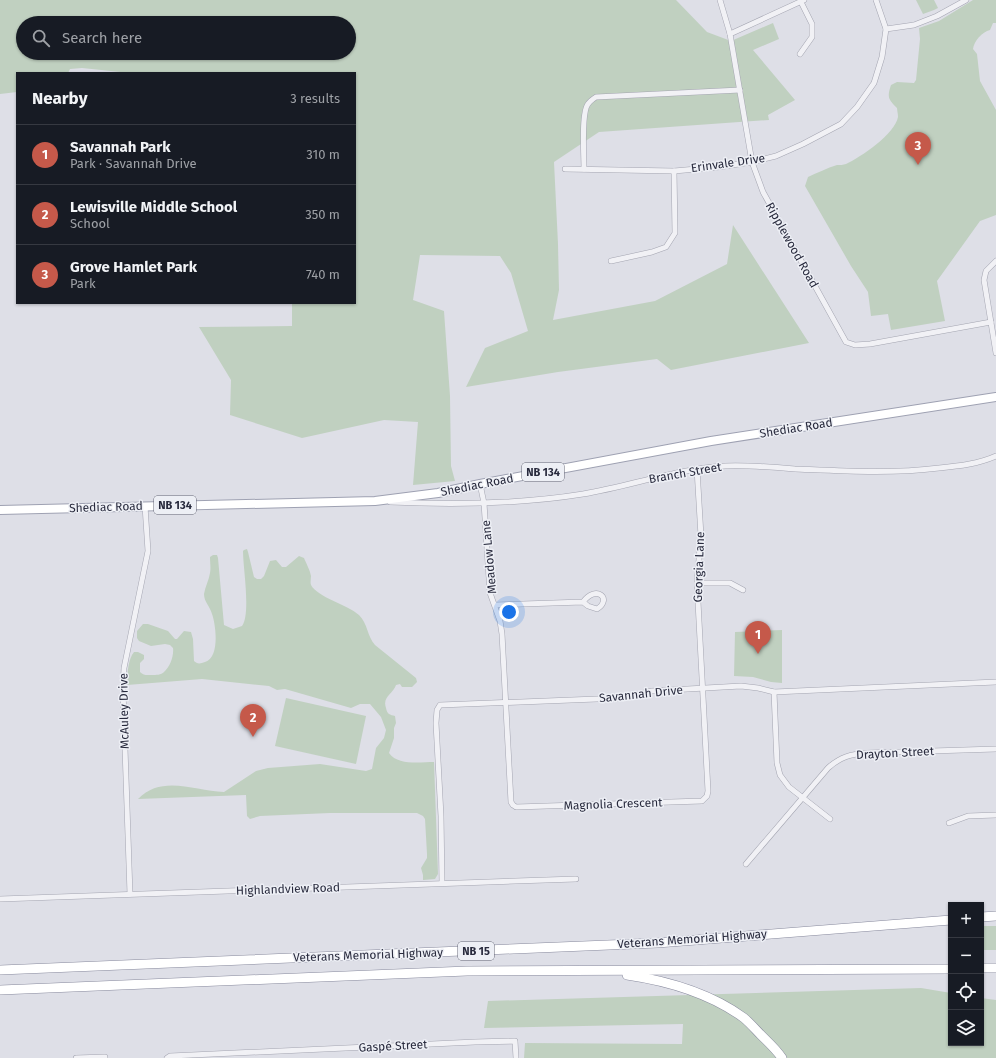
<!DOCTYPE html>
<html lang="en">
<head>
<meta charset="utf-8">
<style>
	:root { --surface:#171b24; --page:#20242c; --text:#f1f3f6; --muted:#9ea1a6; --line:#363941; --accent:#c5594a }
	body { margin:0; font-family:"Fira Sans",sans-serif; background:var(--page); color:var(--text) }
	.controls { position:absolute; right:12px; bottom:12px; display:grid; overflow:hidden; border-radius:0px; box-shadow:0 1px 3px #0004 }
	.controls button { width:36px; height:36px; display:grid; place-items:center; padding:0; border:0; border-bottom:1px solid var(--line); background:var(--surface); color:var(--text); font:20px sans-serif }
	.you { position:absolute; left:509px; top:612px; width:14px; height:14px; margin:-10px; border:3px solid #fff; border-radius:50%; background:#1a73e8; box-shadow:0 0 0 6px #1a73e833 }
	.badge { display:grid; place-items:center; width:26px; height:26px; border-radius:50%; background:var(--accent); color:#fff; font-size:13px; font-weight:700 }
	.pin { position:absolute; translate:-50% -33px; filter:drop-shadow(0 1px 2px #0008) }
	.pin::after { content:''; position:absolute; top:21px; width:14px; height:12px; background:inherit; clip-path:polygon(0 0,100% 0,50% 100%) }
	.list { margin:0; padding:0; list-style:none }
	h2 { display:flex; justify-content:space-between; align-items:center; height:52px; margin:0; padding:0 16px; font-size:17px }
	h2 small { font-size:13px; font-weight:400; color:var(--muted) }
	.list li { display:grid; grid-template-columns:26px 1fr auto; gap:12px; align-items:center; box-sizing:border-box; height:60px; padding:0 16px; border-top:1px solid var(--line) }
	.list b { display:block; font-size:15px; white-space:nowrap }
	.list p { margin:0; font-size:13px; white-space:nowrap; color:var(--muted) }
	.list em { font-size:13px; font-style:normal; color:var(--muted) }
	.icon { flex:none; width:22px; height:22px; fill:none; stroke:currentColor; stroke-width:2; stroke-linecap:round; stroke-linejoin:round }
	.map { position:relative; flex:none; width:996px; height:1058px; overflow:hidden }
	.search { position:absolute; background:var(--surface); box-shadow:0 1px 3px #0004; left:16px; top:16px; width:340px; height:44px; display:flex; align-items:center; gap:10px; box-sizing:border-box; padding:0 14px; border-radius:22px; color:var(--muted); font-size:15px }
	.panel { position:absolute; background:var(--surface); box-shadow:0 1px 3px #0004; left:16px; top:72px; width:340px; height:232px; border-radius:0px }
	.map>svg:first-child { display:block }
	.green { fill:#c0d0c0; fill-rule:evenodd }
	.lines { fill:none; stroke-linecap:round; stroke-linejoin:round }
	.minor-casing { stroke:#a4a5b1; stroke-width:6 }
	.primary-casing { stroke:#9ea1b2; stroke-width:10 }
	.motorway-casing { stroke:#87899d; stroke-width:10 }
	.minor { stroke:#f1f1f5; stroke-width:5 }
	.primary { stroke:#fff; stroke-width:8 }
	.motorway { stroke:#fff; stroke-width:9 }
	.labels { text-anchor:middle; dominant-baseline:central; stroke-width:3; stroke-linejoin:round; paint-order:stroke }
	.shield { fill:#edeff5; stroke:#636574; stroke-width:1 }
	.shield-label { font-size:11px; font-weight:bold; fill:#282a3d }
	.street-label { font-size:12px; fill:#282a3d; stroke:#edeff5 }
</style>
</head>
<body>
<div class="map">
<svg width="996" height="1058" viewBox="0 0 996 1058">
	<rect width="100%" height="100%" fill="#dedfe7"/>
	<g class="green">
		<path d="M0,0H676L707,32L731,41L773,23L779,39L753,50L795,100L768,115L769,120L599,132L554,162L558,244L559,290L553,320L655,301L727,264L733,225L809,343L671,370L657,359L558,372L466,387L485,348L528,331L511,273L500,256L420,255L413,300L444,311L450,396L451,466L455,481L413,485L418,422L384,420L302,438L230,415L231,380L199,327L292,326V303H355V73H130L82,68L70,69L68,73H17V92L0,94ZM23,23H349V53H23Z"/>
		<polygon points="916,0 934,0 938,8 934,10 923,14"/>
		<path d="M973,0H996V23H993L990,30C982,32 974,41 973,49L977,54L980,81L996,110V215L980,221L937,281L945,321L891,330L888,314L871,316L868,292L851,266L805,186L808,177C817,173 827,168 837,165C840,165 843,165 846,164C861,157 895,134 898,117C898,114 897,110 897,108C888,99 887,97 891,85L897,82L914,83L916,80L920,39L919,28L939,21Z"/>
		<path d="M247,549L248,552L254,577L257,579H261L264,576L270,561L276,560L282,567H286L299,556L304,558C306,563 310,570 311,576C311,579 310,582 311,585C317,597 348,605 359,615C368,624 367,636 375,645L416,678L417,682L412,687H402L400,684L396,685C393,694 382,697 386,708C387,714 390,715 395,716L396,723L394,728V738L389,753C398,766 421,762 434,762L438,874L435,879L423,880V875L421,868L427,858V854L425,819L423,816L417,813H330L260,816L250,819L247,816L246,795L138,799C162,774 195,791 224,792L256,771L268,768L320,764L366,771L372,769L376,748L384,738L386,730L381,717L370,704H360L351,708L285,689L277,690L269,686L202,679L127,685C127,675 128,659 134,652H138L144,655V659L140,663V672C144,676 147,675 152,675C156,675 161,675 164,672C170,667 174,656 173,648L170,645L165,644L151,646L139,641L137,638V631L143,624H148L168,631L175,639H177L184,631L191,632L193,639L194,661C197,664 200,664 205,662C220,658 216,625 212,614C210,606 204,602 204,594C205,587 209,580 210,573C211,568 210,563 210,557L213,555H217L218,558L224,625L233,629L242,626C251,614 243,568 243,551L244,550Z"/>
		<polygon points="782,630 782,683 771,682 753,677 734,676 735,632"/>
		<polygon points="286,698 366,716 356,764 275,746"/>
		<rect x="981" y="926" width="15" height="24"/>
		<polygon points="921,988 951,993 951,1043 981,1043 981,998 996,1000 996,1058 524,1058 525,1043 682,1044 683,1024 484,1028 488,1001"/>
	</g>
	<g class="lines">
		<g class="minor-casing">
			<g id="minor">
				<polyline points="720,0 730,34 752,162 763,192 846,342 855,345 870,344 991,322"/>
				<polyline points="886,29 914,25 937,16 966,0"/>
				<polyline points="730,34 804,0"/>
				<polyline points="800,54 812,37 812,24 801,2"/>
				<polyline points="565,169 674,171 719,167 752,162 776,156 803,144 841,124 857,107 874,83 882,57 886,29 876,0"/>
				<path d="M584,169C584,156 581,113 588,104C590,101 593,99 596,97L740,90"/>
				<polyline points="611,261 652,252 666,247 675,233 674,171"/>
				<polyline points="996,261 986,271 984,280 996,353"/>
				<polyline points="480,484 484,503 490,593 500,621 502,634 511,802 513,805 516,807 702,801 707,796 708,791 697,583 701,536 697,469"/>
				<path d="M390,502C454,505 521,504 583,494C631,486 676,469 725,466C748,465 772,467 795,469C843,471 891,474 939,468C959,466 978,464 996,456"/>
				<polyline points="697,583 730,583 743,590"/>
				<path d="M495,605L583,602L588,606L597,609C613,599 596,584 583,602"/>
				<polyline points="774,692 777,763 780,775 789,787 830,819"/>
				<polyline points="949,823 968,816 996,815"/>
				<path d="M746,864L828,768C840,757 851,754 867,753L996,749"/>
				<polyline points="442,883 441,816 436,723 437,710 440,705 622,698 652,691 741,686 758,688 774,692 996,682"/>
				<polyline points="130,894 123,690 124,668 148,551 145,506"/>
				<polyline points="0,899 576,879"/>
				<polyline points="76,1058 105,1057"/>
				<polyline points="167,1058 170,1056 475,1042 515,1041 516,1058"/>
			</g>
		</g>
		<g class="primary-casing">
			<polyline id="primary" points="0,510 375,501 438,493 480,484 711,441 996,397"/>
		</g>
		<g class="motorway-casing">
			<g id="motorway">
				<polyline points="981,917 996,916"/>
				<polyline points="981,968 996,968"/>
				<polyline points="0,970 657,943 951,920"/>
				<path d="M627,975C668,981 710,993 744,1018C750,1023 756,1030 761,1035C769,1043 776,1049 782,1058"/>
				<polyline points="0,990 467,971 951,969"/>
			</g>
		</g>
		<use href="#minor" class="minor"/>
		<use href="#primary" class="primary"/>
		<use href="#motorway" class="motorway"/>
	</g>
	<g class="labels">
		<g class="shield">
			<rect x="522" y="463" width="42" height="18" rx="3"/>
			<rect x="154" y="496" width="42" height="18" rx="3"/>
			<rect x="458" y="942" width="36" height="18" rx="3"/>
		</g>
		<g class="shield-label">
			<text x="543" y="472">NB 134</text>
			<text x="175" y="505">NB 134</text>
			<text x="476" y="951">NB 15</text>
		</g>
		<g class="street-label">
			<text transform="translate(728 163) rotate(-8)">Erinvale Drive</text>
			<text transform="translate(792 245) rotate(61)">Ripplewood Road</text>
			<text transform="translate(796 428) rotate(-9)">Shediac Road</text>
			<text transform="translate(685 473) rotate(-10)">Branch Street</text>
			<text transform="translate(477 485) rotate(-11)">Shediac Road</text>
			<text transform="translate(106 507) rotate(-2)">Shediac Road</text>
			<text transform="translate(489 557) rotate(-95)">Meadow Lane</text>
			<text transform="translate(699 567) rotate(-88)">Georgia Lane</text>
			<text transform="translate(641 694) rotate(-6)">Savannah Drive</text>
			<text transform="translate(124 711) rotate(-91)">McAuley Drive</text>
			<text transform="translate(895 753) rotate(-3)">Drayton Street</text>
			<text transform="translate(613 804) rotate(-2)">Magnolia Crescent</text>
			<text transform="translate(288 889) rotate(-2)">Highlandview Road</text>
			<text transform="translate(692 939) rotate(-4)">Veterans Memorial Highway</text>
			<text transform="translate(368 955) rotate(-2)">Veterans Memorial Highway</text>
			<text transform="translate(393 1046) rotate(-3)">Gaspé Street</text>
		</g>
	</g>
</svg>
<div class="controls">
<button>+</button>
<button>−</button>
<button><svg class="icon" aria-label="locate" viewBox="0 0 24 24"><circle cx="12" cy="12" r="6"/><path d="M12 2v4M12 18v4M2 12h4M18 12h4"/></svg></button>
<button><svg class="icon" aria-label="layers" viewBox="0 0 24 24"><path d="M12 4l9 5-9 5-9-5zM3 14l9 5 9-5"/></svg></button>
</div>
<div class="you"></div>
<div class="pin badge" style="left:758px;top:654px">1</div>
<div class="pin badge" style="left:253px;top:737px">2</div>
<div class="pin badge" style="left:918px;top:165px">3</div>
<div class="search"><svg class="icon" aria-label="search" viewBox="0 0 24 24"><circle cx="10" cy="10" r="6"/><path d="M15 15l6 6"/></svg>Search here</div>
<section class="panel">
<h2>Nearby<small>3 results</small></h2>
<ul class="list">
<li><span class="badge">1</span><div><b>Savannah Park</b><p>Park · Savannah Drive</p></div><em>310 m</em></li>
<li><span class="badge">2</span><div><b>Lewisville Middle School</b><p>School</p></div><em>350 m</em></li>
<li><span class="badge">3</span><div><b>Grove Hamlet Park</b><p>Park</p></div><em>740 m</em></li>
</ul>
</section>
</div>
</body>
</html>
